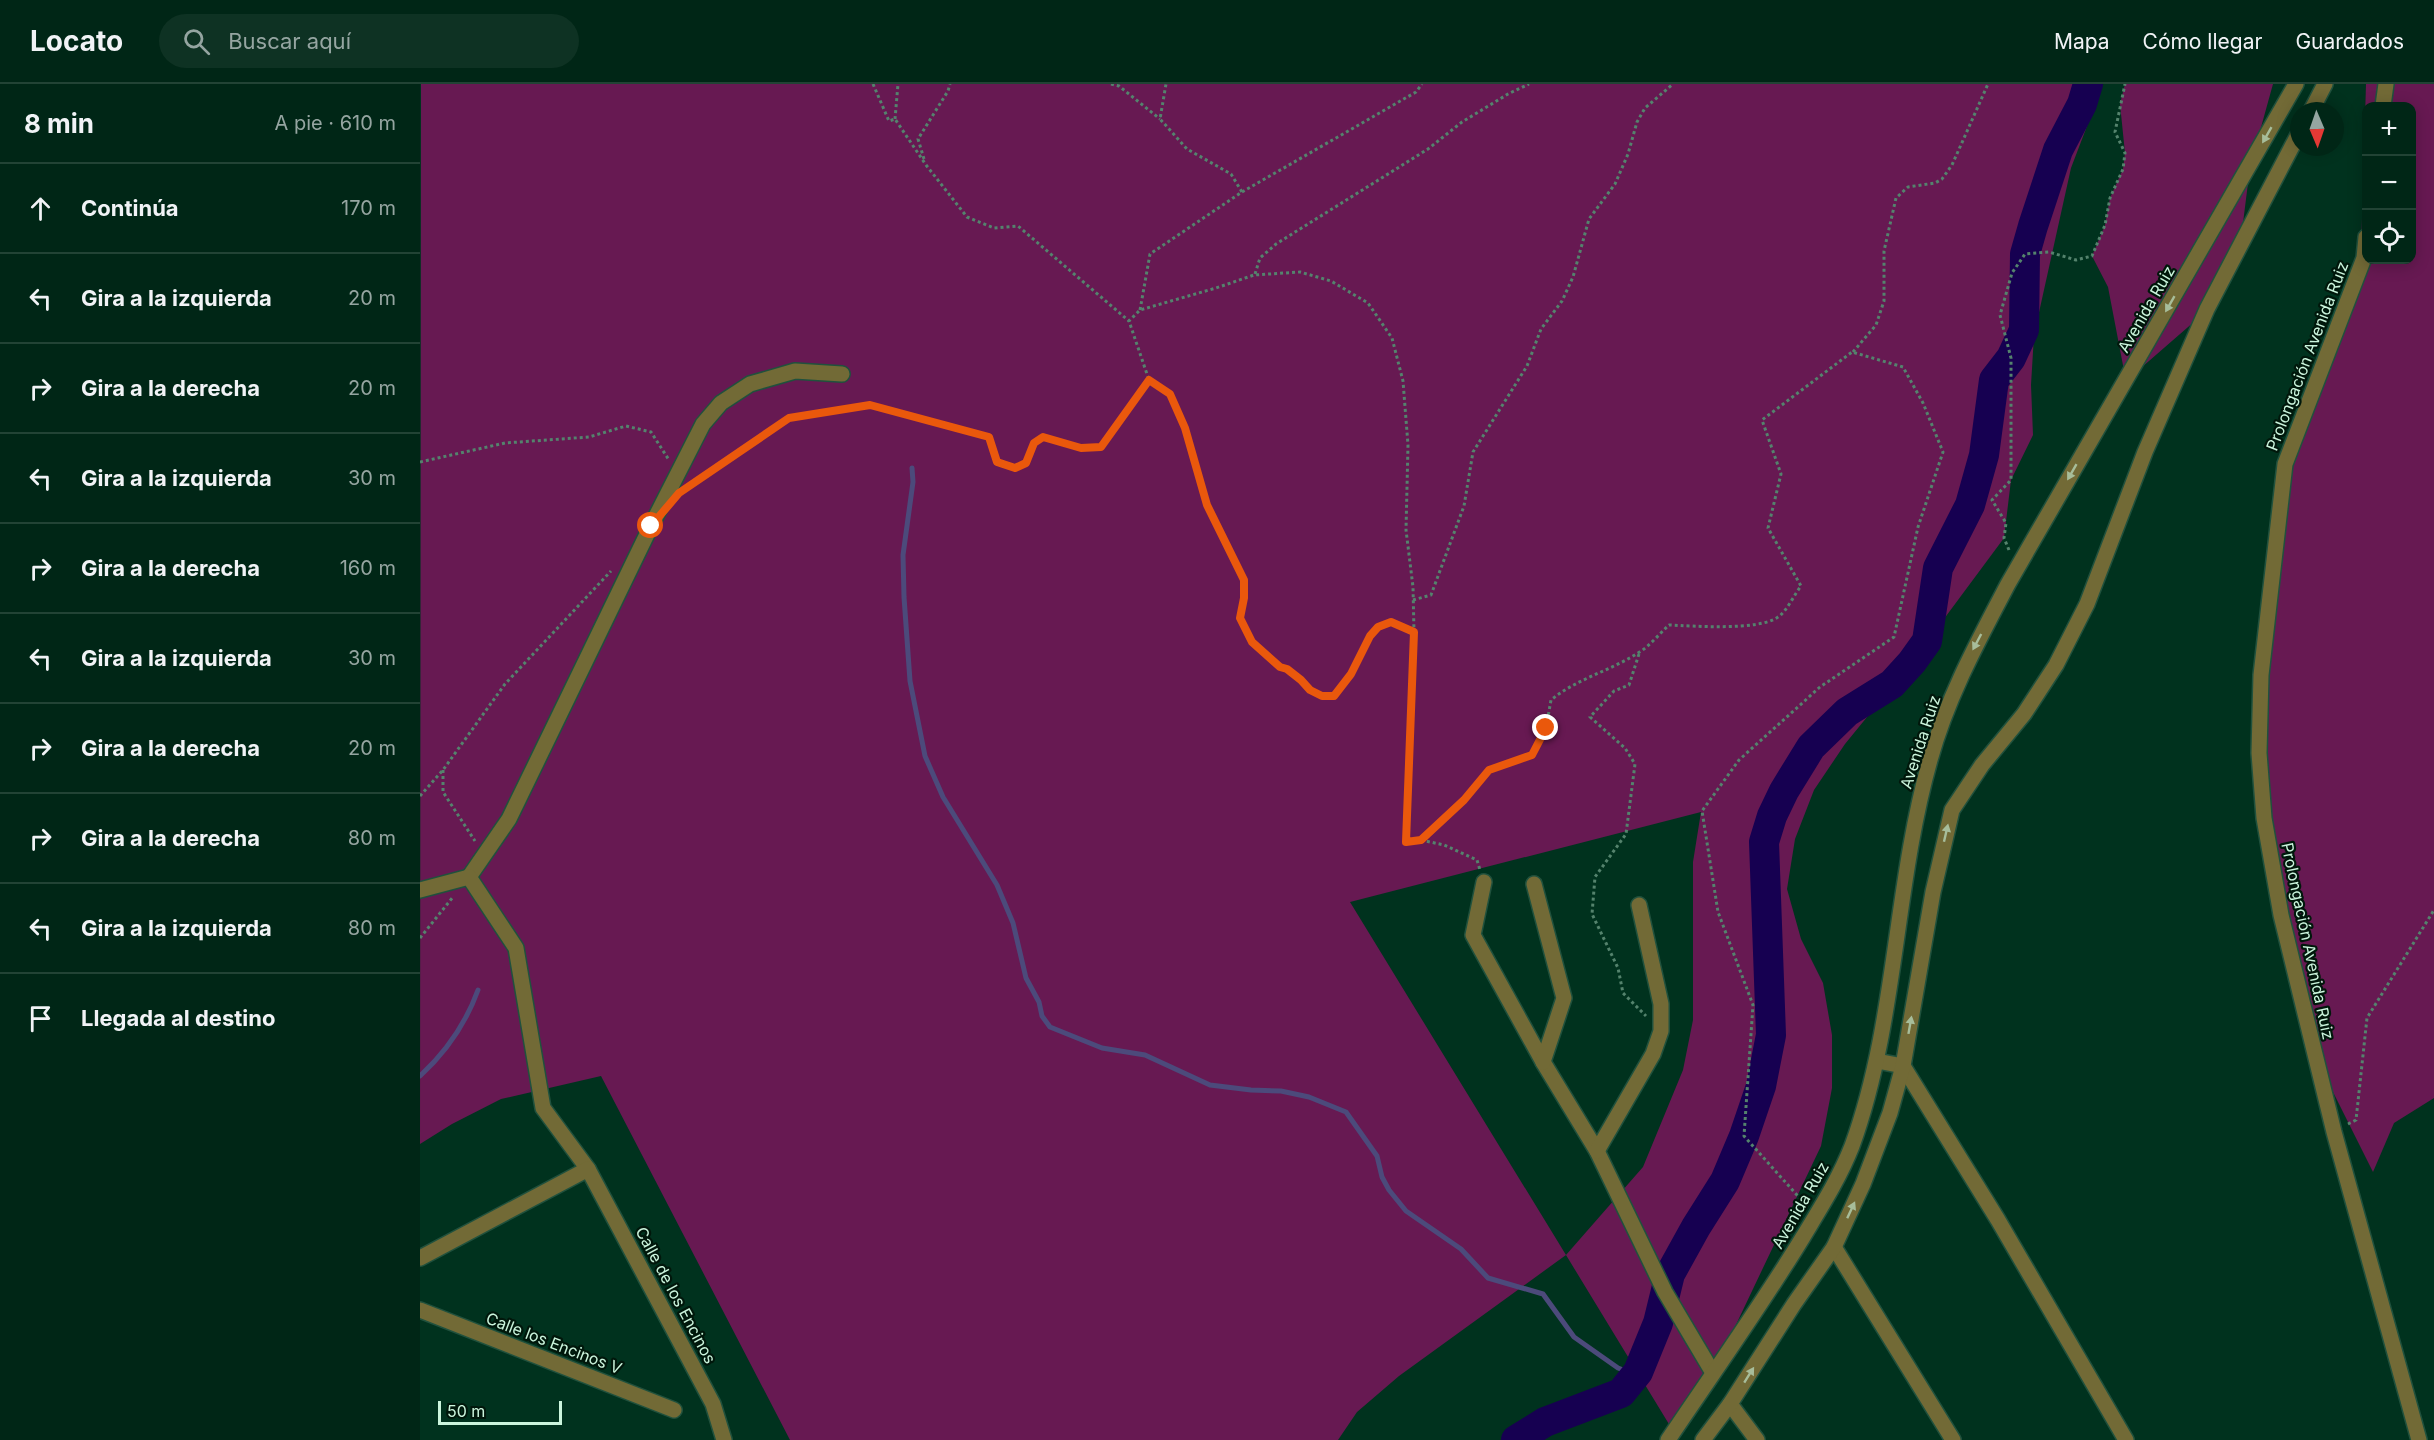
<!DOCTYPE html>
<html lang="es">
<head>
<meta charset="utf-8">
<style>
	:root { --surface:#002616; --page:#0e3223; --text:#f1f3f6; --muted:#95a5a1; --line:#224335 }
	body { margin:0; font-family:Inter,sans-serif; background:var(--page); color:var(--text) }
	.controls { position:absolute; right:18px; top:18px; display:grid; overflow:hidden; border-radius:12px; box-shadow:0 3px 15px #0003 }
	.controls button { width:54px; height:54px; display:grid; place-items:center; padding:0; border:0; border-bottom:2px solid var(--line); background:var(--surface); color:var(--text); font:30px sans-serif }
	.compass { position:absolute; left:1870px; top:18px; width:54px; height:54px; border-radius:50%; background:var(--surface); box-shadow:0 3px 15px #0003; rotate:178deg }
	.scale { position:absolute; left:18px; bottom:15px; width:124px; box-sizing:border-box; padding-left:6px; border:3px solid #cbf5dd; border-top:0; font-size:16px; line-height:21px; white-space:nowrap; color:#cbf5dd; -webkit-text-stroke:4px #00170b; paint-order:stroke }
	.stop { position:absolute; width:18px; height:18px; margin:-14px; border:4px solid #ea580c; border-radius:50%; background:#fff }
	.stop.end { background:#ea580c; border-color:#fff; box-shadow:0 2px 6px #0008 }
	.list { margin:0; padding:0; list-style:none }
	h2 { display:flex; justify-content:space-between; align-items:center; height:78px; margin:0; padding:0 24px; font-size:26px }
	h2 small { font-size:20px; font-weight:400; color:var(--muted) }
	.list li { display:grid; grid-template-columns:39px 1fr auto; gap:18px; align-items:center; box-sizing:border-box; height:90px; padding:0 24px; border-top:2px solid var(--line) }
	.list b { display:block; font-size:22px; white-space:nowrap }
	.list em { font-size:20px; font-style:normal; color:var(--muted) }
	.icon { flex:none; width:33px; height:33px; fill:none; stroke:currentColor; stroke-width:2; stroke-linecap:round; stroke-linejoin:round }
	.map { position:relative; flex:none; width:2014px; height:1356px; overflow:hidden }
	header { display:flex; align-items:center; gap:36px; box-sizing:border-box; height:84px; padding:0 30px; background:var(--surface); border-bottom:2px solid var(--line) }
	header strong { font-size:28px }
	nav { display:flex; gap:33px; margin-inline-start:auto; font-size:21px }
	.search { width:420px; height:54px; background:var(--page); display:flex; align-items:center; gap:15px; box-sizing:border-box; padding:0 21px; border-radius:33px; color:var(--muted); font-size:22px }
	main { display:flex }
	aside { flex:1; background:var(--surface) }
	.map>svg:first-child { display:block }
	.green { fill:#671952; fill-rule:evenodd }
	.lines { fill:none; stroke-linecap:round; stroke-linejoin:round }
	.stream { stroke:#4c4a7b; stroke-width:5 }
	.river { stroke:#160051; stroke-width:30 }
	.minor-casing { stroke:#20513d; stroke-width:18 }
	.tertiary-casing { stroke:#20513d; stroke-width:18 }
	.path { stroke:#54836d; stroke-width:3; stroke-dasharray:3 3; stroke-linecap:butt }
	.minor { stroke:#726a36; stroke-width:15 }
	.tertiary { stroke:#726a36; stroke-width:15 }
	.oneway { fill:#a7bd9a }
	.route { stroke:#ea580c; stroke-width:8 }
	.labels { text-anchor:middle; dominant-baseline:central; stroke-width:4.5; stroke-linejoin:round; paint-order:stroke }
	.street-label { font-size:16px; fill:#cbf5dd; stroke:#00170b }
</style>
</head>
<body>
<header>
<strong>Locato</strong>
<div class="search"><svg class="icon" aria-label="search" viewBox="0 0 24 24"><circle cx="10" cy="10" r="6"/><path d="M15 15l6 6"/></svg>Buscar aquí</div>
<nav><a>Mapa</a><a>Cómo llegar</a><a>Guardados</a></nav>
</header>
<main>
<aside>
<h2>8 min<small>A pie · 610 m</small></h2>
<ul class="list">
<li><svg class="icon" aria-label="ahead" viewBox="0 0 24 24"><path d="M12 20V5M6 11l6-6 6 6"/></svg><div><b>Continúa</b></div><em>170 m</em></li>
<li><svg class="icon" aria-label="left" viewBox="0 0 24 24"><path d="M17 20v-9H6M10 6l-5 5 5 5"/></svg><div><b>Gira a la izquierda</b></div><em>20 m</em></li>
<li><svg class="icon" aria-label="right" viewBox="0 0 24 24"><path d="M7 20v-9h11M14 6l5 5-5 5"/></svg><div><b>Gira a la derecha</b></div><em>20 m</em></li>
<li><svg class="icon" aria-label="left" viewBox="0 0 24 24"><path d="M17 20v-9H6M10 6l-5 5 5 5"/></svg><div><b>Gira a la izquierda</b></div><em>30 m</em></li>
<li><svg class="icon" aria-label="right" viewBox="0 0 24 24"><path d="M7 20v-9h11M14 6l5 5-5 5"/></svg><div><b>Gira a la derecha</b></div><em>160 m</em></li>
<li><svg class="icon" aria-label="left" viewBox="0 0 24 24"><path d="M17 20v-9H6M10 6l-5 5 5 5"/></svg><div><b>Gira a la izquierda</b></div><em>30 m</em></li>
<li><svg class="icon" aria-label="right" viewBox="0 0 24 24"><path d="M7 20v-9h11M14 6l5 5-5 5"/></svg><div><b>Gira a la derecha</b></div><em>20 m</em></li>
<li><svg class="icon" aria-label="right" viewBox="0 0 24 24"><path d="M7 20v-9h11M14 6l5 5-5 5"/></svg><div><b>Gira a la derecha</b></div><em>80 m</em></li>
<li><svg class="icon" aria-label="left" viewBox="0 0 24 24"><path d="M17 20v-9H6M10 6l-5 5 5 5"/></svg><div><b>Gira a la izquierda</b></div><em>80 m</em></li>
<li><svg class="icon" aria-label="arrive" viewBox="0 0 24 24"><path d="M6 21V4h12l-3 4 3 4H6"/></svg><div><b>Llegada al destino</b></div></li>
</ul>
</aside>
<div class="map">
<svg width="2014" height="1356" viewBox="0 0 2014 1356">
	<rect width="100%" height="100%" fill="#00321e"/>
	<g class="green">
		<path d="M1,0H1683L1651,84L1614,251L1611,301L1613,351L1591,396L1584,454L1492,578L1425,660L1394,706L1375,755L1367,805L1381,855L1403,899L1412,951V1004L1401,1062L1293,1289L1255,1350L1146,1171L979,1292L937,1328L918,1356H370L181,992L81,1015L32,1040L0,1060ZM1281,728L1273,778V936L1263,986L1223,1083L1146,1171L930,818Z"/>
		<polygon points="1705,0 1853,0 1830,83 1822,147 1783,230 1706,297 1688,203 1672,172 1685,141 1690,114 1703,85 1705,69 1700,20"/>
		<path d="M1946,0H2014V1014L1974,1039L1953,1088L1880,942L1842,673L1864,401L1941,168ZM1946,22H1992V176H1946Z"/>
	</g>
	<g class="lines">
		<g class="stream">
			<polyline points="492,384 493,398 483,471 484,513 490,597 505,672 523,713 577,801 593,839 606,894 619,918 622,932 630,943 682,964 725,971 790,1001 831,1006 861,1007 889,1013 926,1028 957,1072 962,1093 969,1106 986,1127 1041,1165 1068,1194 1123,1210 1154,1253 1198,1284 1211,1289 1218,1288"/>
			<path d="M0,992C26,968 46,939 58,906"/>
		</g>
		<polyline class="river" points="1096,1356 1125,1338 1201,1309 1218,1288 1238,1239 1250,1190 1276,1143 1305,1097 1324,1052 1341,1002 1351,951 1344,758 1352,732 1364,707 1391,663 1427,628 1472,600 1492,578 1507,557 1518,484 1550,421 1564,371 1574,296 1591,274 1604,246 1605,170 1613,142 1638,66 1662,20 1668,0"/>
		<g class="minor-casing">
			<g id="minor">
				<polyline points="49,793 89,735 231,442 283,340 301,319 330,300 375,287 422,290"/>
				<polyline points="1064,798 1053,851 1123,978 1177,1067 1245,1208 1293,1289"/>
				<polyline points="1114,800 1144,914 1123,978"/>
				<polyline points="0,806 49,793 96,864 123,1024 168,1085"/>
				<polyline points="1457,977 1483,982 1578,1136 1706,1356"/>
				<polyline points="1177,1067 1233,970 1241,947 1241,920 1219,821"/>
				<polyline points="1414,1163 1533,1356"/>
				<polyline points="0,1226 254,1326"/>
				<polyline points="1310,1320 1337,1356"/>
			</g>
		</g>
		<g class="tertiary-casing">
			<g id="tertiary">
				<polyline points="1963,22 1966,0"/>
				<polyline points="1891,27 1905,0"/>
				<polyline points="1946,153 1944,174 1865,380 1841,591 1839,669 1844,734 1861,831 1914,1048 1999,1356"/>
				<polyline points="0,1174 168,1085 293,1320 304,1356"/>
				<path d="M1248,1356C1293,1289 1341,1222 1383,1153C1401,1123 1419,1095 1432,1062C1477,938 1474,803 1510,676C1527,614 1558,557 1588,500L1876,0"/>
				<polyline points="1283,1356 1310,1320 1374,1220 1414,1163 1443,1100 1470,1029 1483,982 1513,808 1532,726 1562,681 1604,630 1636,581 1667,520 1725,368 1787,225 1879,49"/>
			</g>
		</g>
		<g class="path">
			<polyline points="453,0 469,37 475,35 506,81 547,133 574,144 598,142 709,237"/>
			<polyline points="691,0 699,2 740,35"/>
			<polyline points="475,35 478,0"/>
			<polyline points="504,75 498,55 528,7 530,0"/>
			<polyline points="822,108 996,8 1002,0"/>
			<polyline points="835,190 840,174 856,160 1008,65 1042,38 1088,10 1109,0"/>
			<polyline points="720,226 730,170 822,108 811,90 767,65 740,35 746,0"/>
			<polyline points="1433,268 1456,241 1464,217 1464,167 1476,114 1488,103 1515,99 1522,95 1532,81 1568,0"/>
			<polyline points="729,296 750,310 765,344 787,421 824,497 824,514 820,534 832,558 860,583 867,585 881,596 890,606 902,612 914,612 931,590 950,552 958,543 971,538 994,548"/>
			<polyline points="0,378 85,359 169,353 206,342 231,348 249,376"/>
			<path d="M270,401L369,334L450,321L569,353L573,371L577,378L595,384L606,379L614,359L623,353L661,364L681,363L729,296L709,237L720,226L796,204L834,191L880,188L911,197L948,219L972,254L983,297L988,361L986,446L993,503L994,548L986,758L1001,756L1044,716L1069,686L1112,671L1126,644L1131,616C1156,595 1190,587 1218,569C1230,562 1239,550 1249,541C1273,542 1339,547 1358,533C1367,527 1374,511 1381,502L1348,444L1361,390L1342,336L1432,268L1483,283L1503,319L1523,368L1498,443L1474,553L1400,603L1319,676L1282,727L1298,828L1333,921L1324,1052L1385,1120"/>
			<polyline points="1589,466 1584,454 1586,439 1572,416 1591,396 1591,274 1580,231 1592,189 1605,170 1629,168 1656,176 1672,172 1685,141 1690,114 1703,85 1705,69 1695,48 1705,0"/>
			<polyline points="993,516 1011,511 1044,422 1053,368 1107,282 1121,245 1142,217 1153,193 1169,135 1195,100 1208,70 1217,38 1225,24 1253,0"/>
			<polyline points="1219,570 1209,601 1194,607 1170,633 1205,664 1215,680 1206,750 1175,793 1172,830 1198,884 1203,909 1226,932"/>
			<polyline points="23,686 23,708 55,757"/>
			<polyline points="0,712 23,686 85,600 191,487"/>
			<polyline points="1001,756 1024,761 1057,776 1060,786"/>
			<polyline points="0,854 33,813"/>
			<polyline points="1928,1040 1936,1036 1947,934 2014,826"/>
		</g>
		<use href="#minor" class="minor"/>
		<use href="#tertiary" class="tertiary"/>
	</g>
	<defs><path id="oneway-solid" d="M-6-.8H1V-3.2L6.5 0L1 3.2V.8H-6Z" transform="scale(1.5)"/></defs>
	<g class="oneway">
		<use href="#oneway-solid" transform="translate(1847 51) rotate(120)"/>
		<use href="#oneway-solid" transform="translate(1750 220) rotate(120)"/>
		<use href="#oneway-solid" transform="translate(1652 388) rotate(120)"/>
		<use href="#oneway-solid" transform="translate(1557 558) rotate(118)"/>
		<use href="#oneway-solid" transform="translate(1526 749) rotate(-77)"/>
		<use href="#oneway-solid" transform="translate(1490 941) rotate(-80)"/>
		<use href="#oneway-solid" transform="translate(1431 1126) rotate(-65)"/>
		<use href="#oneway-solid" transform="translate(1329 1291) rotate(-58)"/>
	</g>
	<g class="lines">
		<polyline class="route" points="231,442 259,409 369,334 450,321 569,353 577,378 595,384 606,379 614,359 623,353 661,364 681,363 729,296 750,310 765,344 787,421 824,496 824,514 820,534 832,558 860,583 867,585 881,596 890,606 902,612 914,612 931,590 950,552 958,543 971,538 994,548 986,758 1001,756 1044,716 1069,686 1112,671 1126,644"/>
	</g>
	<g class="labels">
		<g class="street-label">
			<text transform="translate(1726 225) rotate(-60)">Avenida Ruiz</text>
			<text transform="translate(1887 272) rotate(-69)">Prolongación Avenida Ruiz</text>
			<text transform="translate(1500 658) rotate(-72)">Avenida Ruiz</text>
			<text transform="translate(1888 857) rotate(78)">Prolongación Avenida Ruiz</text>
			<text transform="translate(1380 1121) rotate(-60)">Avenida Ruiz</text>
			<text transform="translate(256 1211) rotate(62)">Calle de los Encinos</text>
			<text transform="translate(134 1259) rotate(21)">Calle los Encinos V</text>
		</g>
	</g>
</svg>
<div class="controls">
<button>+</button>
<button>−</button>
<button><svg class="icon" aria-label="locate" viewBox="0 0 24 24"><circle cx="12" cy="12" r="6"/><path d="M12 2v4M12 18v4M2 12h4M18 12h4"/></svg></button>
</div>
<svg class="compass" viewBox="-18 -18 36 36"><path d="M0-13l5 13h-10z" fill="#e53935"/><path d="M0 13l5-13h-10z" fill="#95a5a1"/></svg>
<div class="scale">50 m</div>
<div class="stop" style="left:231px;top:442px"></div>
<div class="stop end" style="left:1126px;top:644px"></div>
</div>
</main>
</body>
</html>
